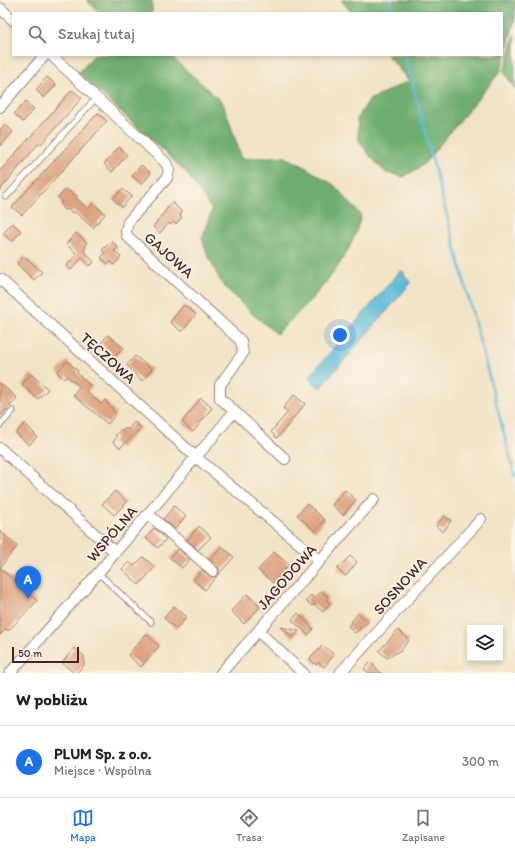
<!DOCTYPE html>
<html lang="pl">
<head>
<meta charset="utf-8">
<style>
	:root { --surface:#fff; --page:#f6f6f6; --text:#202124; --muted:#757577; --line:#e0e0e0; --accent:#1a73e8 }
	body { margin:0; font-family:Itim,sans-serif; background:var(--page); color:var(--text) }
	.controls { position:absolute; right:12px; bottom:12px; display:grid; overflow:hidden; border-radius:0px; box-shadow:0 2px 6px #0003 }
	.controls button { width:36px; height:36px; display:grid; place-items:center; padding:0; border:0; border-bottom:1px solid var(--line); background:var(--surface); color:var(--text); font:20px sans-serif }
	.scale { position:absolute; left:12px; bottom:10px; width:67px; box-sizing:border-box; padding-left:4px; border:2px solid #4a1f2b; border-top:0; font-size:11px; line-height:14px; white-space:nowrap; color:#4a1f2b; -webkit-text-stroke:3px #fcf5e5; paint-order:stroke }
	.you { position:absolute; left:340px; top:335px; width:14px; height:14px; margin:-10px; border:3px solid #fff; border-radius:50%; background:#1a73e8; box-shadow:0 0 0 6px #1a73e833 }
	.badge { display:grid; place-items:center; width:26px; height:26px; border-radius:50%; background:var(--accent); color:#fff; font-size:13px; font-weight:700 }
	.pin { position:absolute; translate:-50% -33px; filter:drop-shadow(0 1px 2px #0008) }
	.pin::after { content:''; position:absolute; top:21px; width:14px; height:12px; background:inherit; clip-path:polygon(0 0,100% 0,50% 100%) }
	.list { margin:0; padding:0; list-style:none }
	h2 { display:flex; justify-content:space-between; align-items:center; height:52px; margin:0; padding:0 16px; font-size:17px }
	h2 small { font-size:13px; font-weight:400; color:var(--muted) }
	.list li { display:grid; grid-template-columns:26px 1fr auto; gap:12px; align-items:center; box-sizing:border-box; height:72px; padding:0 16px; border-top:1px solid var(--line) }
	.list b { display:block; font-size:15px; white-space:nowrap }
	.list p { margin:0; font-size:13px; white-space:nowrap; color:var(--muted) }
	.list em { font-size:13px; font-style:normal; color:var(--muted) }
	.icon { flex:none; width:22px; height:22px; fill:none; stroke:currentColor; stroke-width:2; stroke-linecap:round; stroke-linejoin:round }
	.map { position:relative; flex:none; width:515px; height:673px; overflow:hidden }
	.search { position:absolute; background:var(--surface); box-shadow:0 2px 6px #0003; left:12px; right:12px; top:12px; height:44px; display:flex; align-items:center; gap:10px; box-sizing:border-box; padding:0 14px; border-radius:0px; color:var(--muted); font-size:15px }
	.sheet { height:124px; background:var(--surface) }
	nav { display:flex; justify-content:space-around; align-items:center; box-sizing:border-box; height:56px; border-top:1px solid var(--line); background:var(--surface); font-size:11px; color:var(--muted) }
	nav a { display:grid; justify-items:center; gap:2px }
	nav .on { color:var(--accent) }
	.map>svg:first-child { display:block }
	.forest { fill:#6eae70; stroke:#5c664e }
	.water { fill:#5bbbd9; stroke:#526d82 }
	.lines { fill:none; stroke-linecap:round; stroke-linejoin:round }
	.stream { stroke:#5bbbd9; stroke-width:2.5 }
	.building { fill:#dea37f }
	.service-casing { stroke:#9e8178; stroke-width:7 }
	.minor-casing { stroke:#9e8178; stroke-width:12 }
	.service { stroke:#fff; stroke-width:5 }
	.minor { stroke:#fff; stroke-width:10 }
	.labels { text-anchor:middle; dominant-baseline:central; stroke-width:3.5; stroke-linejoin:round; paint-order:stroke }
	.street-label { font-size:15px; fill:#4a1f2b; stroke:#fcf5e5 }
</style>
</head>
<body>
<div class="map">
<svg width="515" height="673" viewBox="0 0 515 673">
	<rect width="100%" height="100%" fill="#fcf5e5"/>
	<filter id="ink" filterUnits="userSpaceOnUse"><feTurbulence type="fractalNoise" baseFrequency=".025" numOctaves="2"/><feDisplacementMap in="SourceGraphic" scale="8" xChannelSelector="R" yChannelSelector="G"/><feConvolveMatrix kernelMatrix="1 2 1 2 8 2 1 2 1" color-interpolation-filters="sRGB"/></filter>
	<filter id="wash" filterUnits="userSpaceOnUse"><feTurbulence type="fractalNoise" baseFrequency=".012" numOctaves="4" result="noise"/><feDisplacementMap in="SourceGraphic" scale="16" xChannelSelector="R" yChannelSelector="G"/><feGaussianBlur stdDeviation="0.9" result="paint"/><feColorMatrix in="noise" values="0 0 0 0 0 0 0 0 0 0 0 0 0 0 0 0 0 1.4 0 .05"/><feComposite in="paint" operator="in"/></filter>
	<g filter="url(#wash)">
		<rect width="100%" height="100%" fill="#f1e3c6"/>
		<g class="forest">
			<polygon points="86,0 152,0 152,13 101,13"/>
			<polygon points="341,0 515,0 515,19 501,71 423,165 404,177 386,173 371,157 359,141 357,119 369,100 409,81 387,55 502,55 502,13 352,13"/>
			<polygon points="515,35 515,89 504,72"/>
			<path d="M94,55H172L175,60L223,103L242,159L283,156L300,164L334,185L361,215C350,264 312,299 277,334L250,312L222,284L208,256L202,238L212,210L186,172L79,73Z"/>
		</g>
		<polygon class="water" points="400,271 404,272 404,275 411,283 320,388 308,378"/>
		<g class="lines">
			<g class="stream">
				<polyline points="390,0 394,13"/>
				<polyline points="405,55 515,476"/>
			</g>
		</g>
		<g id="blocks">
			<g class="building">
				<polygon points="47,77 56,85 44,98 36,90"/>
				<polygon points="72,90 82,98 41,144 39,143 0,190 0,171"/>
				<polygon points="26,101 34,109 23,122 14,114"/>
				<polygon points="98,113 107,121 22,215 12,207"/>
				<polygon points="5,124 13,132 0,147 0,130"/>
				<polygon points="119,147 127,155 112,172 104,164"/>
				<polygon points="141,165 151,173 142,184 132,176"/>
				<polygon points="66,189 77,196 76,198 88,209 93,203 105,214 93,228 74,211 72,213 68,209 65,210 60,203 62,201 58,198"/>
				<polygon points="122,189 132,196 122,207 113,199"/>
				<polygon points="172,202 182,212 180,215 182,217 176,224 173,222 171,225 169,223 160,233 153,227"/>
				<polygon points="12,223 21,231 12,242 3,234"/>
				<polygon points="76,233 87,243 84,251 94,262 90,266 82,258 71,270 66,266 77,254 66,244"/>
				<polygon points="111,241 118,247 114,251 121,257 114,265 110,262 108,264 101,258 105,253 102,250"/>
				<polygon points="24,256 42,272 34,280 17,264"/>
				<polygon points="184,305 196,314 182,332 170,322"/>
				<polygon points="108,335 124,348 115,357 101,343"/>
				<polygon points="135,356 152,369 142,381 127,365"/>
				<polygon points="67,361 78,371 77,373 92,387 87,392 101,404 105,400 116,414 108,424 73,395 80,387 67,376 64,379 57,372"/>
				<polygon points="31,374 48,389 38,399 22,385"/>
				<polygon points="0,383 17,398 0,417"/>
				<polygon points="294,395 305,404 277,438 271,432 288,412 283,408"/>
				<polygon points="201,398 212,408 193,432 182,422"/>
				<polygon points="134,422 141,428 120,448 113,442 117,437 115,436 121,429 123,431 126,428 128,430"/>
				<polygon points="25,423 37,437 29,445 16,433"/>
				<polygon points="345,490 356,500 343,515 332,505"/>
				<polygon points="115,491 127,502 114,515 102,504"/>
				<polygon points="307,504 325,520 315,531 297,515"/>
				<polygon points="174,506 186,516 175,529 163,519"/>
				<polygon points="444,516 451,521 443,532 436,526"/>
				<polygon points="199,526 211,537 198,550 187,540"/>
				<polygon points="154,528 166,539 158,548 146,538"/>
				<polygon points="0,531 17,546 0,568 37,601 8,631 6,629 0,635"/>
				<polygon points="222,547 234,557 218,575 219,569 210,560"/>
				<polygon points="178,549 190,559 182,568 170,558"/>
				<polygon points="274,552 289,565 273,583 258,570"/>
				<polygon points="350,556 357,562 346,576 337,569"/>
				<polygon points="143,557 155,567 139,585 122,569 129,562 134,566"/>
				<polygon points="202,570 211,577 217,576 205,590 193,580"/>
				<polygon points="322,591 328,597 326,600 330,604 323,612 314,604 312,606 306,601 311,595 314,598"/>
				<polygon points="247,594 260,607 244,624 231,611"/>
				<polygon points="174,606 187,617 176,629 164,618"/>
				<polygon points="298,613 313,629 308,635 292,620"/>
				<polygon points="358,613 368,622 355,633 348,626"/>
				<polygon points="281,627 299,631 293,638"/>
				<polygon points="398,630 409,640 401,650 387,658 379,651"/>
				<polygon points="146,634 159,646 141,667 128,655"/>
				<polygon points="323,645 334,655 324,667 318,662 316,665 310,659"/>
				<polygon points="74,648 84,656 84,665 77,673 74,673 62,663"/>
				<polygon points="370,662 381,673 369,673 364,669"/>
			</g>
		</g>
	</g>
	<g filter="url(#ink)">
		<use href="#blocks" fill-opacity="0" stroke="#9e8178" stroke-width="1"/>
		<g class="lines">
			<g class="service-casing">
				<g id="service">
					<polyline points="6,197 96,98"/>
					<polyline points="0,425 13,411"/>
					<polyline points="98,573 151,622"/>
				</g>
			</g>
			<g class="minor-casing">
				<g id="minor">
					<polyline points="0,8 13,20"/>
					<polyline points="51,55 166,163 169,170 167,178 128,222 126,231 127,236 241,341 243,353 220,385 220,398 285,459"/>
					<polyline points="0,107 45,55"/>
					<polyline points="0,279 197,458 320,561"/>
					<polyline points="0,448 115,552"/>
					<polyline points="148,514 213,571"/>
					<polyline points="259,632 303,673"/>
					<polyline points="10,673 98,573 234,412"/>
					<polyline points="221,673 374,499"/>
					<polyline points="340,673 481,519"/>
				</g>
			</g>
			<use href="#service" class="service"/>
			<use href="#minor" class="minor"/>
		</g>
	</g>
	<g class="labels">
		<g class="street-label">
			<text transform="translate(169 255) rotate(42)">GAJOWA</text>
			<text transform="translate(108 358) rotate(42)">TĘCZOWA</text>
			<text transform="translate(112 534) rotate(-49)">WSPÓLNA</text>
			<text transform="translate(287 577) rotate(-49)">JAGODOWA</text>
			<text transform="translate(400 586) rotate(-48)">SOSNOWA</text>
		</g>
	</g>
</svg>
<div class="controls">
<button><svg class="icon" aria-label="layers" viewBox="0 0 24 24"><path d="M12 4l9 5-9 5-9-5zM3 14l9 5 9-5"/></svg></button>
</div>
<div class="scale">50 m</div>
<div class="you"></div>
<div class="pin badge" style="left:28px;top:599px">A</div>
<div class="search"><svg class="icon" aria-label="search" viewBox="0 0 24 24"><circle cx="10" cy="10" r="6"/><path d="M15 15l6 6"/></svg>Szukaj tutaj</div>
</div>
<section class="sheet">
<h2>W pobliżu<small></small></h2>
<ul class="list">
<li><span class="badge">A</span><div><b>PLUM Sp. z o.o.</b><p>Miejsce · Wspólna</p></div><em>300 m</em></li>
</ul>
</section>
<nav>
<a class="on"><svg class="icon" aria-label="map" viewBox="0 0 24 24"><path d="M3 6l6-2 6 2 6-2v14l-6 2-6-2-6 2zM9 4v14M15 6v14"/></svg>Mapa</a>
<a><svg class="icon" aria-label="directions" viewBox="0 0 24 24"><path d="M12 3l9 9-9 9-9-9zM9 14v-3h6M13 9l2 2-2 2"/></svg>Trasa</a>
<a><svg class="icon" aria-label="saved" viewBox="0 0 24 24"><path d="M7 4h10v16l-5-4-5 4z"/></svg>Zapisane</a>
</nav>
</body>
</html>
